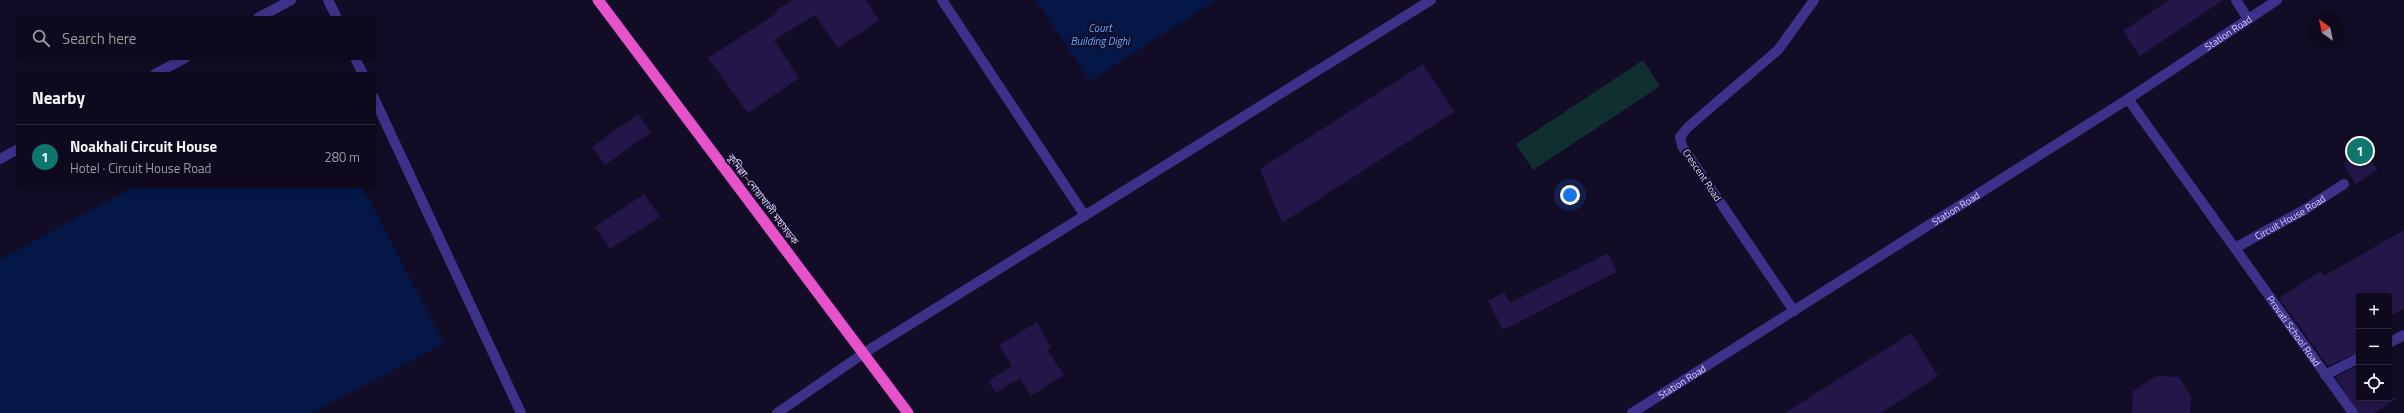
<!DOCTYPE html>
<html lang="en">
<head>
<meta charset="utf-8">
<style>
	:root { --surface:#0e091c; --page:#1c1729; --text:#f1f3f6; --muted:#9b9aa3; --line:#2e2a3b; --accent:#0f766e }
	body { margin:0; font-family:"Titillium Web","Noto Sans Bengali",sans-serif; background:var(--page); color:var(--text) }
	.controls { position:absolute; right:12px; bottom:12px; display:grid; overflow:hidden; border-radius:4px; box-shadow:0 2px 6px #0003 }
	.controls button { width:36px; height:36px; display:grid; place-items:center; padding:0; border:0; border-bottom:1px solid var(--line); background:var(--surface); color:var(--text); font:20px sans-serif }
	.compass { position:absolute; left:2308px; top:12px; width:36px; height:36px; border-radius:50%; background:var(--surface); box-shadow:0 2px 6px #0003; rotate:327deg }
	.you { position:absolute; left:1570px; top:195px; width:14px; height:14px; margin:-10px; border:3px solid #fff; border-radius:50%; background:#1a73e8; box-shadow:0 0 0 6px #1a73e833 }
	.badge { display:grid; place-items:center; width:26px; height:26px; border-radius:50%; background:var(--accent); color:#fff; font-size:13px; font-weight:700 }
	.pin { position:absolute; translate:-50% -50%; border:2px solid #fff; box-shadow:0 1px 4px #0006 }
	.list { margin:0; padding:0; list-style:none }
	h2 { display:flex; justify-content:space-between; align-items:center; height:52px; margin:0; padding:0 16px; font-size:17px }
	h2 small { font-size:13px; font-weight:400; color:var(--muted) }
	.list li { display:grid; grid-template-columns:26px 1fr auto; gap:12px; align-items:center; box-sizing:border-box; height:64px; padding:0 16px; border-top:1px solid var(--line) }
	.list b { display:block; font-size:15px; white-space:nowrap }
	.list p { margin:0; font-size:13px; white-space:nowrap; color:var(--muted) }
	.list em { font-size:13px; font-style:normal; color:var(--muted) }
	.icon { flex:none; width:22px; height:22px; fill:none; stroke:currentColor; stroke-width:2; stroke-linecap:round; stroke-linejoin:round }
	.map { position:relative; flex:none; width:2404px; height:413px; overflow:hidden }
	.search { position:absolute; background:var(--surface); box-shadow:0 2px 6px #0003; left:16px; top:16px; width:360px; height:44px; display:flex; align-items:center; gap:10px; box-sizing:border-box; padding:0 14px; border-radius:4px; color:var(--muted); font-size:15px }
	.panel { position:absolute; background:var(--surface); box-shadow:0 2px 6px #0003; left:16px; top:72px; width:360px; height:116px; border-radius:4px }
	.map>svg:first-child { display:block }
	.green { fill:#0f2f31 }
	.water { fill:#041747 }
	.building { fill:#251649 }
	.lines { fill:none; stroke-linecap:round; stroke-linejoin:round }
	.minor { stroke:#3d328a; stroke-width:10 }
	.tertiary { stroke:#3d328a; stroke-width:10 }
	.trunk { stroke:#e652c9; stroke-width:11 }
	.labels { text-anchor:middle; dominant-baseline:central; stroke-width:4; stroke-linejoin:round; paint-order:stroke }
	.street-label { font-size:10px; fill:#dad1ff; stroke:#130c26 }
	.water-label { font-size:11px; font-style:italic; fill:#5fa8ff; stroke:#130c26 }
</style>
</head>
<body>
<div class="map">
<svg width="2404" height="413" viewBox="0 0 2404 413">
	<rect width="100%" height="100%" fill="#130c26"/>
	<polygon class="green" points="1643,60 1660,86 1533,170 1516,144"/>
	<g class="water">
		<polygon points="1036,0 1216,0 1090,81"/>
		<polygon points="136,186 362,186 444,344 311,413 0,413 0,259"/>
	</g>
	<g class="building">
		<polygon points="792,0 866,0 879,20 838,48 815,15 774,40 799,78 748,113 708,58 777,13 775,11"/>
		<polygon points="2169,0 2223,0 2140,56 2123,31"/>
		<polygon points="1423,64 1454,112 1282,223 1260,169"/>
		<polygon points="638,114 651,132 605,165 592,147"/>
		<polygon points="2363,150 2377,170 2356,184 2343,163"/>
		<polygon points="644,194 660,217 610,249 595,227"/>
		<polygon points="2404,230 2404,308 2389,317 2389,296 2359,296 2359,352 2328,366 2279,298 2321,271 2324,276"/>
		<polygon points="1608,253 1617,272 1503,330 1488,301 1504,292 1510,303"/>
		<polygon points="1037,322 1051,348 1047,350 1064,375 1031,396 1020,378 996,393 988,381 1012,366 999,345"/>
		<polygon points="1911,333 1938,376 1881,413 1785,413"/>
		<polygon points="2359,365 2359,398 2398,398 2374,413 2359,413 2335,377"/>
		<polygon points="2156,376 2179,377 2191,396 2190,413 2132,413 2133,391"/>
	</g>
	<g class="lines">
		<g class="minor">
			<polyline points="328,0 337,18"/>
			<polyline points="942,0 1085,216"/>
			<polyline points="2236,0 2248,19"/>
			<polyline points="258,18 291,0"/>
			<polyline points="355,58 363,74"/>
			<polyline points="155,74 185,58"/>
			<polyline points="374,98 521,413"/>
			<path id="s1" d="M2128,99L2353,413"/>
			<polyline points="0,159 18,149"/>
			<path id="s2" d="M2235,248L2304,210L2344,184"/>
			<polyline points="1794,311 1682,146 1680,137 1688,127 1778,50 1814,0"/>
			<polyline points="2389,343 2404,335"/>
			<polyline points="2325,375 2359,358"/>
			<polyline points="777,413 864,353 1431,0"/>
		</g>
		<path class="tertiary" id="s3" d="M1632,413L2128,99L2277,0"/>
		<polyline class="trunk" points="598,0 908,413"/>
	</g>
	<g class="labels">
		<g class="street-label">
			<text stroke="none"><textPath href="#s3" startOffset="707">Station Road</textPath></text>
			<text transform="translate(1702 175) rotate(56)">Crescent Road</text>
			<text transform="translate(763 199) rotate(53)">কুমিল্লা–নোয়াখালী মহাসড়ক</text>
			<text stroke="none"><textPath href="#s3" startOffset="383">Station Road</textPath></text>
			<text stroke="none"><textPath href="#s2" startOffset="63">Circuit House Road</textPath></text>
			<text stroke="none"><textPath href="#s1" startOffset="285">Provati School Road</textPath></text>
			<text stroke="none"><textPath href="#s3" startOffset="59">Station Road</textPath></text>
		</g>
		<g class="water-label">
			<text x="1100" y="28">Court<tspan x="1100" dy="13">Building Dighi</tspan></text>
		</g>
	</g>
</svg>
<div class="controls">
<button>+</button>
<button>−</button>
<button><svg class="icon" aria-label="locate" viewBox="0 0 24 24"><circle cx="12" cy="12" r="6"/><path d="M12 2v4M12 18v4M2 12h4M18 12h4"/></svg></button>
</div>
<svg class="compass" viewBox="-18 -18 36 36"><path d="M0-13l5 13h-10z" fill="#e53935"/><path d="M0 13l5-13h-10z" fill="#9b9aa3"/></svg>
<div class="you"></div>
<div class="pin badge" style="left:2360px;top:151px">1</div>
<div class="search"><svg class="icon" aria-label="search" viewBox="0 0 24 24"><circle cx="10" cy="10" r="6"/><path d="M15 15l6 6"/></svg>Search here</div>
<section class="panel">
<h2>Nearby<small></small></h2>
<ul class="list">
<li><span class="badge">1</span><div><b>Noakhali Circuit House</b><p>Hotel · Circuit House Road</p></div><em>280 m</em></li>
</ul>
</section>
</div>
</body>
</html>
